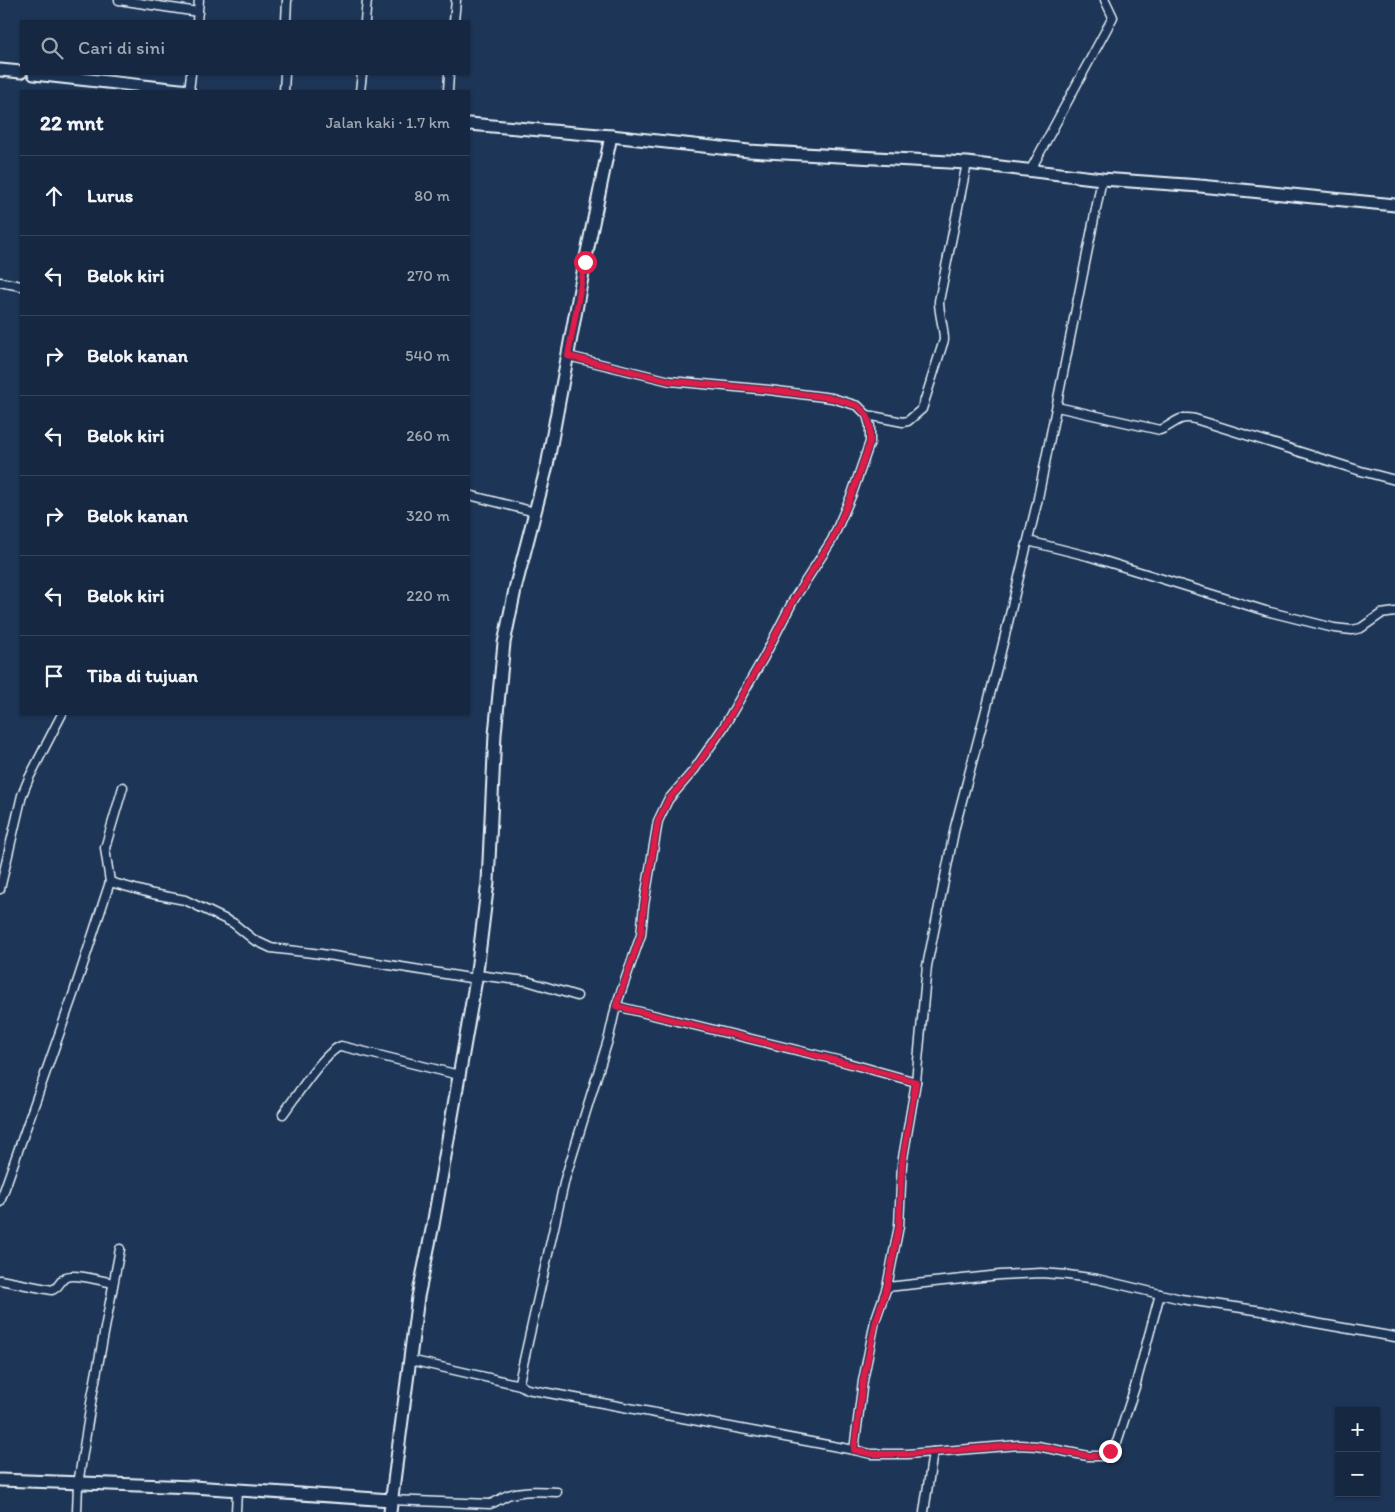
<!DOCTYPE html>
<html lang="id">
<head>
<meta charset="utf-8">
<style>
	:root { --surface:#162841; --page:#1f3048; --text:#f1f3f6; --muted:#9ea6b1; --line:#35445a }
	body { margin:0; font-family:Itim,sans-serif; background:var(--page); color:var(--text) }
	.controls { position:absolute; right:15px; bottom:15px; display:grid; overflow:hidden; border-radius:0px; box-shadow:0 1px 4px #0004 }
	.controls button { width:45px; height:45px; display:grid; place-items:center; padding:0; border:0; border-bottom:1px solid var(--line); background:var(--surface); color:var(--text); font:25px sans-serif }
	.stop { position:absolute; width:15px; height:15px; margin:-11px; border:4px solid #e11d48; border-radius:50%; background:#fff }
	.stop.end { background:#e11d48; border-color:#fff; box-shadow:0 1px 5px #0008 }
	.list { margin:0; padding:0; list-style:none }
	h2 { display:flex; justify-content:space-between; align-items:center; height:65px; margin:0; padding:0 20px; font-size:21px }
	h2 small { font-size:16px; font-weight:400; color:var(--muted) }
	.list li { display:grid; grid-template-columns:32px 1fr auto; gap:15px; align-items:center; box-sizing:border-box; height:80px; padding:0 20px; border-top:1px solid var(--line) }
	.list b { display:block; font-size:19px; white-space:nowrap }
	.list em { font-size:16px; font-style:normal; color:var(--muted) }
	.icon { flex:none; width:28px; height:28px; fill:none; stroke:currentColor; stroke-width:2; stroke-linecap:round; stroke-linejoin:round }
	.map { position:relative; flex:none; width:1395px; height:1512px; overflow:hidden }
	.search { position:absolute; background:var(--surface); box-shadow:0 1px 4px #0004; left:20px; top:20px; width:450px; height:55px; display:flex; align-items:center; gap:12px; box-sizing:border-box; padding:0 18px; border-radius:0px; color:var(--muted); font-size:19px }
	.panel { position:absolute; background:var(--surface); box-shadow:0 1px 4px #0004; left:20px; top:90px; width:450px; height:625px; border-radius:0px }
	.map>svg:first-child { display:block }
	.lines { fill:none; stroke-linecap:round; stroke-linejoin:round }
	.street-casing { stroke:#e8f1f8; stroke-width:11 }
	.secondary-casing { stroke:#e8f1f8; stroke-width:15 }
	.street { stroke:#1d3557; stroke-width:8 }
	.secondary { stroke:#1d3557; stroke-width:11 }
	.route { stroke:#e11d48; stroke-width:6 }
</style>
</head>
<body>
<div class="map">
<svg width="1395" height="1512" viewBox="0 0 1395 1512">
	<rect width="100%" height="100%" fill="#1d3557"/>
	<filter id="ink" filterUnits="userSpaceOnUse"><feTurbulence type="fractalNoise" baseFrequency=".02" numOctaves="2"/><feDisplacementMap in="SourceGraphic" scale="10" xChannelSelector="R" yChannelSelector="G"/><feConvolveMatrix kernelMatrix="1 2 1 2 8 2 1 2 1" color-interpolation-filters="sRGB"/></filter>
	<g filter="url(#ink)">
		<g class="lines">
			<g class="street-casing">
				<g id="street">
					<polyline points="119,0 198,12"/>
					<polyline points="197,21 199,0"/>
					<polyline points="286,21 287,0"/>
					<polyline points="365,21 367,0"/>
					<polyline points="454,21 456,0"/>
					<polyline points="189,91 191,74"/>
					<polyline points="284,91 285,74"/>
					<polyline points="360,91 362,74"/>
					<polyline points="448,91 449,74"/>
					<polyline points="1030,171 1113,17 1105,0"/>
					<polyline points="0,282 21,286"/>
					<polyline points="568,356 670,381 769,390 832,398 858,406 867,415 870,426 870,442 852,494 832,540 794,599 764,657 723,728 694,770 668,800 658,821 644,905 641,935 616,1006 609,1037 565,1179 519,1382 520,1385 527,1389 854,1450 863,1381 875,1321 887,1287 1000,1275 1041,1273 1068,1275 1097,1279 1181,1299 1262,1311 1304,1321 1395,1337"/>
					<path d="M1057,407L1160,430C1175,425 1176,415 1195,419L1361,471L1395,480"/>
					<path d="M867,415L903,422L908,421L922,409L944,340C944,327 939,315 939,301L967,163"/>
					<polyline points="469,495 535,512"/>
					<polyline points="1028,541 1088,556 1266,611 1334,628 1352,630 1361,628 1381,614 1395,612"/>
					<polyline points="110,882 153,894 185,900 233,923 254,940 271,948 321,954 476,979"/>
					<polyline points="0,889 22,795 29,778 62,714"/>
					<polyline points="477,975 527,981 577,996"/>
					<polyline points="616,1006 841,1061 916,1082"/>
					<path d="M283,1114C295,1098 324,1052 341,1046L459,1075"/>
					<polyline points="0,1202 74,992 110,882 105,848 123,787"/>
					<path d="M0,1280L52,1290C59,1288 60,1280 66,1277C75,1273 103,1281 113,1283"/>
					<polyline points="887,1287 899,1226 902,1164 916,1082 927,966 955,827 997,668 1037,503 1102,179"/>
					<polyline points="410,1360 520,1385"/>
					<polyline points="854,1450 871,1454 908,1454 1019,1445 1037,1446 1088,1456 1102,1456 1110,1451 1117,1442 1135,1387 1160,1294"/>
					<path d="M391,1500L490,1504C497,1502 501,1498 508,1495C524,1490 541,1491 557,1492"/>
					<polyline points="77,1512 78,1484 92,1397 120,1249"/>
					<polyline points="236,1512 237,1491"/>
					<polyline points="924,1512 933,1452"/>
				</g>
			</g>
			<g class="secondary-casing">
				<g id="secondary">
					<polyline points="0,70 21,72"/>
					<polyline points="34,74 189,91"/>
					<polyline points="469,124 611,136 749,151 967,163 1102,179 1200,186 1395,205"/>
					<polyline points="0,1480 193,1487 391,1500"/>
					<polyline points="390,1512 418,1297 433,1225 476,979 488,882 495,734 504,643 516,585 547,466 585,262 611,136"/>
				</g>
			</g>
			<use href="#street" class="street"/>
			<use href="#secondary" class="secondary"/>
		</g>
	</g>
	<g class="lines" filter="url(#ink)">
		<path class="route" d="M585,262L568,356L670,381L769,390L832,398L858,406L867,415L870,426V442L852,494L832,540L794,599L764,657L723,728L694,770L668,800L658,821L644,905L641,935L616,1006C716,1031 817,1054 916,1082L902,1164L899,1226L887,1287L876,1321L863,1381L854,1450L872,1454H908L1020,1445L1037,1446L1088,1456H1102L1110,1451"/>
	</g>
</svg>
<div class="controls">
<button>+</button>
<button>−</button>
</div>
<div class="stop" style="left:585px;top:262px"></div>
<div class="stop end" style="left:1110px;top:1451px"></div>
<div class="search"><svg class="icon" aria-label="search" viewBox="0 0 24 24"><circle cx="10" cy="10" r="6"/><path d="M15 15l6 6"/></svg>Cari di sini</div>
<section class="panel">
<h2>22 mnt<small>Jalan kaki · 1.7 km</small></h2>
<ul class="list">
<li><svg class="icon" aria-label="ahead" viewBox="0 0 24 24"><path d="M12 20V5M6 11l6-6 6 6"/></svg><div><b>Lurus</b></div><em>80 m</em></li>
<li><svg class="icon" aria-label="left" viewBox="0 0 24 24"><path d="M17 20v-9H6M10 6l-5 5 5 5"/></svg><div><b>Belok kiri</b></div><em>270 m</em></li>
<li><svg class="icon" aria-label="right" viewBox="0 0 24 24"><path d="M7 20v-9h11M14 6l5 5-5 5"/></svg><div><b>Belok kanan</b></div><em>540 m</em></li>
<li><svg class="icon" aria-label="left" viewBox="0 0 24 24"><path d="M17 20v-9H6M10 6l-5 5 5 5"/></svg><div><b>Belok kiri</b></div><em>260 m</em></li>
<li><svg class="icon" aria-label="right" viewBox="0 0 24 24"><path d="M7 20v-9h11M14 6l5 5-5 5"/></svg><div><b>Belok kanan</b></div><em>320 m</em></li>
<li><svg class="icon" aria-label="left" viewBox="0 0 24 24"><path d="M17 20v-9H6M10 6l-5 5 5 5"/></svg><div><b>Belok kiri</b></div><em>220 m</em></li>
<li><svg class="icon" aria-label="arrive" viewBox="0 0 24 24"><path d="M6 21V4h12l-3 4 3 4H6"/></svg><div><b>Tiba di tujuan</b></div></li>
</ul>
</section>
</div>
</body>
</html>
